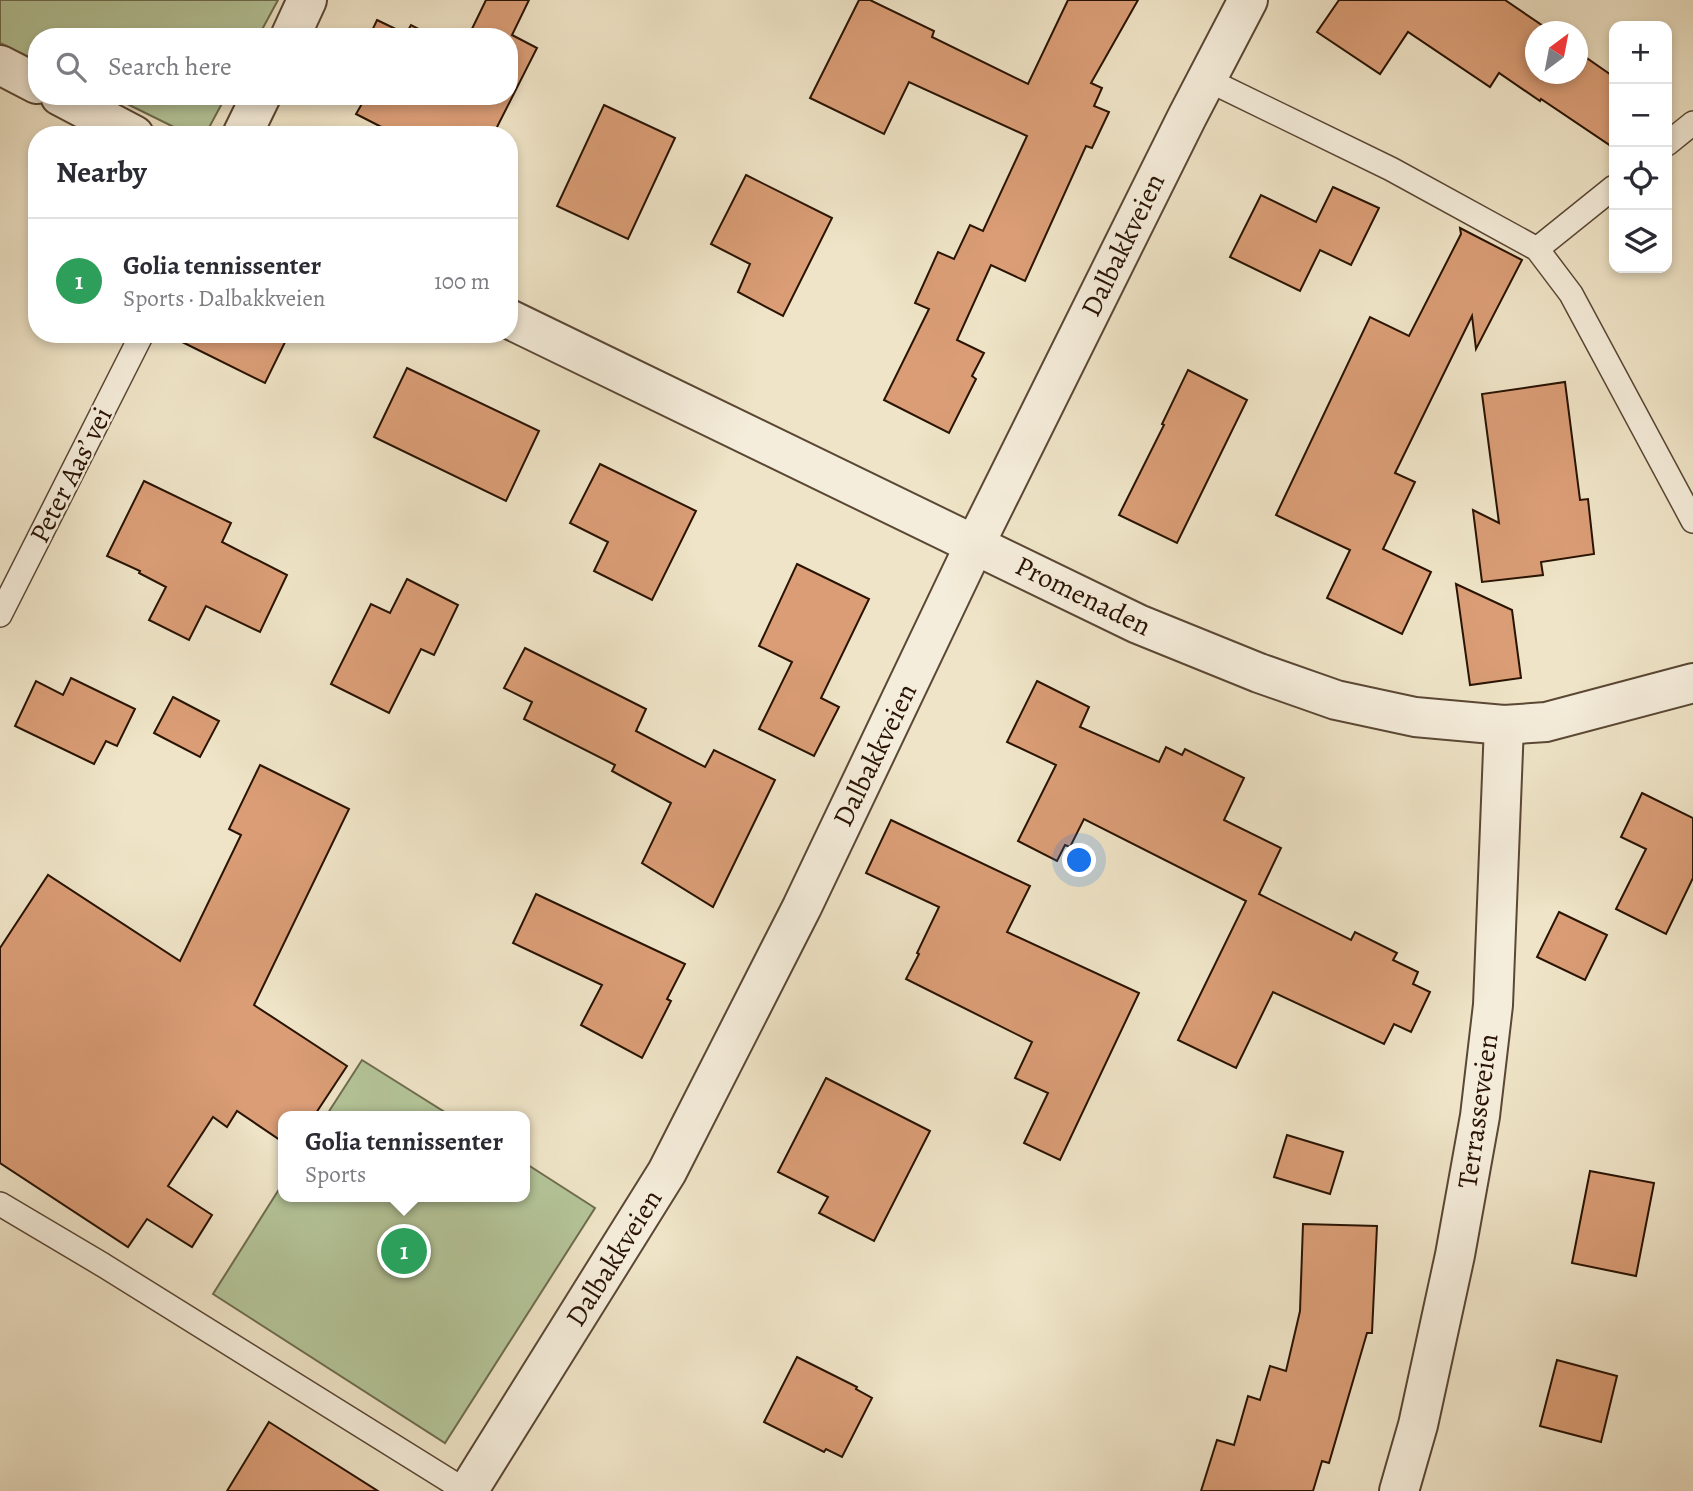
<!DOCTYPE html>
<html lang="en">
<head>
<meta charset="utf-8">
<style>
	:root { --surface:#fff; --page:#f7f7f7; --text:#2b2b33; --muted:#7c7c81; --line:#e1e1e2; --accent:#0b8043 }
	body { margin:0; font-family:Alegreya,serif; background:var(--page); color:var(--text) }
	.controls { position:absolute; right:21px; top:21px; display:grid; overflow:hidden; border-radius:14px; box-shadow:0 4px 10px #0003 }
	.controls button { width:63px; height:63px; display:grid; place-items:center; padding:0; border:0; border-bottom:2px solid var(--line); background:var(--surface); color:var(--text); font:35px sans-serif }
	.compass { position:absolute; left:1525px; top:21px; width:63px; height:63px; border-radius:50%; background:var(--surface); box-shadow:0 4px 10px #0003; rotate:32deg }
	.you { position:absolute; left:1080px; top:861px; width:24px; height:24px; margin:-18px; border:5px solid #fff; border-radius:50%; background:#1a73e8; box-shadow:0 0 0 10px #1a73e833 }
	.badge { display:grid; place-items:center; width:46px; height:46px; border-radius:50%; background:var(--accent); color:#fff; font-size:23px; font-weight:700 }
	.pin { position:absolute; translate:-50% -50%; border:4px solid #fff; box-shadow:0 2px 7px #0006 }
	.popup { position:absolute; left:278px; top:1111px; width:252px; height:91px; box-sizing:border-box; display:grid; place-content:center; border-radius:14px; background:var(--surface); filter:drop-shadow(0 2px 5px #0005); font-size:23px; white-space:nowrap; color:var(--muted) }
	.popup b { font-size:26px; color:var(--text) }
	.popup::after { content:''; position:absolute; left:50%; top:100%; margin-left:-14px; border:14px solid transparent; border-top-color:var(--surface) }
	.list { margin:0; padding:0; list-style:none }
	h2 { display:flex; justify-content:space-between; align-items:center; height:91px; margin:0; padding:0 28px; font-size:30px }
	h2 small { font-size:23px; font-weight:400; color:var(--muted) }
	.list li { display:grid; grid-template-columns:46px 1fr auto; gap:21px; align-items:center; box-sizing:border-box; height:126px; padding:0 28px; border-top:2px solid var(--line) }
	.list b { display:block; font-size:26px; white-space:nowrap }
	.list p { margin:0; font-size:23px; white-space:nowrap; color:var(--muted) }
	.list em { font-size:23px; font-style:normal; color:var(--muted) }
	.icon { flex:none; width:38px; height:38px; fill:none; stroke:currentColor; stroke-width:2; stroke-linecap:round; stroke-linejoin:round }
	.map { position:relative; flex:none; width:1693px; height:1491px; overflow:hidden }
	.search { position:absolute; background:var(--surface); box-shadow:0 4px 10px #0003; left:28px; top:28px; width:490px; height:77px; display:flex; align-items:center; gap:18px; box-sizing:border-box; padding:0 24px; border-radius:28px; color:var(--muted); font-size:26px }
	.panel { position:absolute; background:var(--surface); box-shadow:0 4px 10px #0003; left:28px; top:126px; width:490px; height:217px; border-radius:28px }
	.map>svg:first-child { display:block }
	.green { fill:#b4c599; stroke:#6e6c4e; stroke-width:2 }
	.building { fill:#da9d76; stroke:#291303; stroke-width:2 }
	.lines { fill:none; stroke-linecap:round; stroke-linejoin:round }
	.lane-casing { stroke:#5a4734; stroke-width:26 }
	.street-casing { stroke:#5a4734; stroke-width:42 }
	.lane { stroke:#f5eddb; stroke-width:23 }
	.street { stroke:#f5eddb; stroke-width:38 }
	.labels { text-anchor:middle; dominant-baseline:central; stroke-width:5; stroke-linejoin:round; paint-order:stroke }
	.street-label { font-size:28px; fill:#291303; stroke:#f5eddb }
</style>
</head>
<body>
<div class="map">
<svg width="1693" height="1491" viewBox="0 0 1693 1491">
	<rect width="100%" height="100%" fill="#efe4c7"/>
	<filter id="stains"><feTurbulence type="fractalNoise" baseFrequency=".00286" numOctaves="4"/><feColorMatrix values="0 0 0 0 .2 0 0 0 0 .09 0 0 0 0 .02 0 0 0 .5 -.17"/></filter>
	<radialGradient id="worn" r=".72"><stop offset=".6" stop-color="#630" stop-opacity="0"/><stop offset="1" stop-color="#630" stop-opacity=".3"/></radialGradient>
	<g class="green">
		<polygon points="0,0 278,0 258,37 37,37 37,61 0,43"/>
		<polygon points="111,96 226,96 205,135 190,135"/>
		<polygon points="362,1060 451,1116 326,1116"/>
		<polygon points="525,1163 595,1208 445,1443 213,1294 283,1183 283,1197 525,1197"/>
	</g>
	<g class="building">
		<polygon points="486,0 529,0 512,35 537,48 493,135 397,135 356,114 363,102 352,96 509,96 509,37 468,37"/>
		<polygon points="859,0 870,0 934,31 932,37 1028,84 1068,0 1138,0 1091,83 1102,88 1094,106 1109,112 1092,148 1086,146 1025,281 991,265 957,340 984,353 972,376 976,379 949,433 884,400 929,309 915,303 938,252 954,259 970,225 983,231 1027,136 909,82 884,134 810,98"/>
		<polygon points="1339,0 1505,0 1552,32 1536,32 1536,74 1578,74 1578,52 1614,77 1614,148 1541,99 1540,101 1499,73 1490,87 1408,32 1380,74 1317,32"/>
		<polygon points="377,20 406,34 411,25 434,37 369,37"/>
		<polygon points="604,105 675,138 628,239 557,206"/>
		<polygon points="746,175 832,218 783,316 738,292 750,264 711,244"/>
		<polygon points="1333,187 1379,208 1351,265 1320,250 1300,291 1230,257 1261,195 1316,222"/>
		<polygon points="1460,228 1522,260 1476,349 1472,316 1395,473 1415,482 1383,549 1431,572 1402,634 1327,598 1350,550 1276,515 1370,317 1409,336 1461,234"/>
		<polygon points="166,334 289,334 265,383"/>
		<polygon points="407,368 539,431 506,501 374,437"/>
		<polygon points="1188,370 1247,400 1177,543 1119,515 1164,425 1162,424"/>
		<polygon points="1565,382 1580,500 1588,499 1594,554 1541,562 1543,575 1482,582 1473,510 1499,523 1482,394"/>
		<polygon points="600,464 696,511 652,600 594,571 608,542 570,523"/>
		<polygon points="144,481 231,523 222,542 287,575 260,632 206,606 189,640 149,620 166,587 139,573 140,571 107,556"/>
		<polygon points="797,564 869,599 821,698 839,707 814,756 759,729 792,662 759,646"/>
		<polygon points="407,579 458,605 434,655 421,649 389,713 331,684 371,604 390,613"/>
		<polygon points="1456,584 1512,610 1521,678 1470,685"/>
		<polygon points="525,648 646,709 636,731 705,767 714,750 775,780 713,907 642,863 671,803 612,771 615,765 524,719 532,702 504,688"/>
		<polygon points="71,678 135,709 117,746 106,741 94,764 15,726 36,681 63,695"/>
		<polygon points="1037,681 1089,707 1080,727 1159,762 1166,747 1182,755 1185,749 1244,778 1224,820 1281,848 1259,894 1351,940 1355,932 1397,953 1393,960 1418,972 1413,984 1430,992 1411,1032 1394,1024 1384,1044 1273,992 1236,1068 1178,1040 1246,901 1084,819 1070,847 1065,845 1057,861 1018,841 1056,765 1007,742"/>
		<polygon points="173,697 219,721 200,757 154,733"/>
		<polygon points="260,765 349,809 254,1005 347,1066 314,1116 283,1116 283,1142 237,1111 227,1127 213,1117 168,1186 212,1215 192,1247 147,1219 128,1247 0,1163 0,948 48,875 180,961 241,835 229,829"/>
		<polygon points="1642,793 1693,818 1693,878 1666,934 1616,909 1646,849 1621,837"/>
		<polygon points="891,820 1030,886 1007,932 1139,993 1060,1160 1024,1143 1048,1093 1015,1078 1032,1042 906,979 919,954 917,953 939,907 866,873"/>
		<polygon points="536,894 685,964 667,999 671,1001 642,1058 581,1025 602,985 513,943"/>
		<polygon points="1559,912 1607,935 1585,980 1537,957"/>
		<polygon points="826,1078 930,1131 874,1241 819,1213 828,1197 778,1172"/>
		<polygon points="1287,1135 1343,1152 1330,1194 1274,1177"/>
		<polygon points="1590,1171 1654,1183 1636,1276 1572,1263"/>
		<polygon points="1303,1224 1377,1226 1372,1333 1367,1333 1329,1463 1322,1461 1313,1491 1201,1491 1217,1440 1234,1445 1248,1396 1260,1400 1270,1366 1286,1371 1300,1311"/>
		<polygon points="797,1357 857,1387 856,1389 872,1398 842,1457 826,1449 824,1452 764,1422"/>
		<polygon points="1557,1360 1617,1376 1601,1442 1540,1426"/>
		<polygon points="269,1422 378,1491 227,1491"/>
	</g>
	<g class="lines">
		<g class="lane-casing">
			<g id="lane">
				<polyline points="1206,79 1391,169 1537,249 1571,294 1693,521"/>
				<polyline points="1667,144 1693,123"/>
				<polyline points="1537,249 1614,187"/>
				<polyline points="0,615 142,334"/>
				<polyline points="0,1204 103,1265 466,1491"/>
			</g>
		</g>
		<g class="street-casing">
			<g id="street">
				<polyline points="290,37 307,0"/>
				<polyline points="0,65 37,84"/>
				<polyline points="60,96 134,135"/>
				<polyline points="242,135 261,96"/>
				<polyline points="509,319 1138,624 1259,673 1336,700 1415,717 1504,725 1546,722 1693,683"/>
				<polyline points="468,1491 667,1172 802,907 975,544 1187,117 1248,0"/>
				<polyline points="1399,1491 1418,1425 1455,1255 1480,1116 1493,1005 1504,725"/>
			</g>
		</g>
		<use href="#lane" class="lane"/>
		<use href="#street" class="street"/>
	</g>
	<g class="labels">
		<g class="street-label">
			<text transform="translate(1123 245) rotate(-64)">Dalbakkveien</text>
			<text transform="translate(71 475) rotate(-63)">Peter Aas’ vei</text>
			<text transform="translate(1083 596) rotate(26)">Promenaden</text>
			<text transform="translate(875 755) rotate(-64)">Dalbakkveien</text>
			<text transform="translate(1478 1111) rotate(-82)">Terrasseveien</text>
			<text transform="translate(614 1258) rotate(-58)">Dalbakkveien</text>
		</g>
	</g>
	<rect width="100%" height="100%" filter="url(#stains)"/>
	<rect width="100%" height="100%" fill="url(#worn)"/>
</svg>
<div class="controls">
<button>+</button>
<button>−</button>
<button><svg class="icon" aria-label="locate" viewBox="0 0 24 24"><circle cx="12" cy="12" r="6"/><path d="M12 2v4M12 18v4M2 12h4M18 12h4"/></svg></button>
<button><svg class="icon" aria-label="layers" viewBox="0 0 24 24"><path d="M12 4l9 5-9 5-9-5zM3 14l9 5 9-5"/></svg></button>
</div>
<svg class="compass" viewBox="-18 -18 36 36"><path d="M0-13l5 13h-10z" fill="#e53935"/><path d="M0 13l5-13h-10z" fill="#7c7c81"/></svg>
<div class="you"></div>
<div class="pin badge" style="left:404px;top:1251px;background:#2e9e5b">1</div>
<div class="popup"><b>Golia tennissenter</b>Sports</div>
<div class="search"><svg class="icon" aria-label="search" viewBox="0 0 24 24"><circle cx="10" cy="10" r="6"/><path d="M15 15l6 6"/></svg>Search here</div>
<section class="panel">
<h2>Nearby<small></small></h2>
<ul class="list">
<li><span class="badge" style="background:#2e9e5b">1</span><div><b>Golia tennissenter</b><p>Sports · Dalbakkveien</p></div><em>100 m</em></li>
</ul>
</section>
</div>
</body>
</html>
